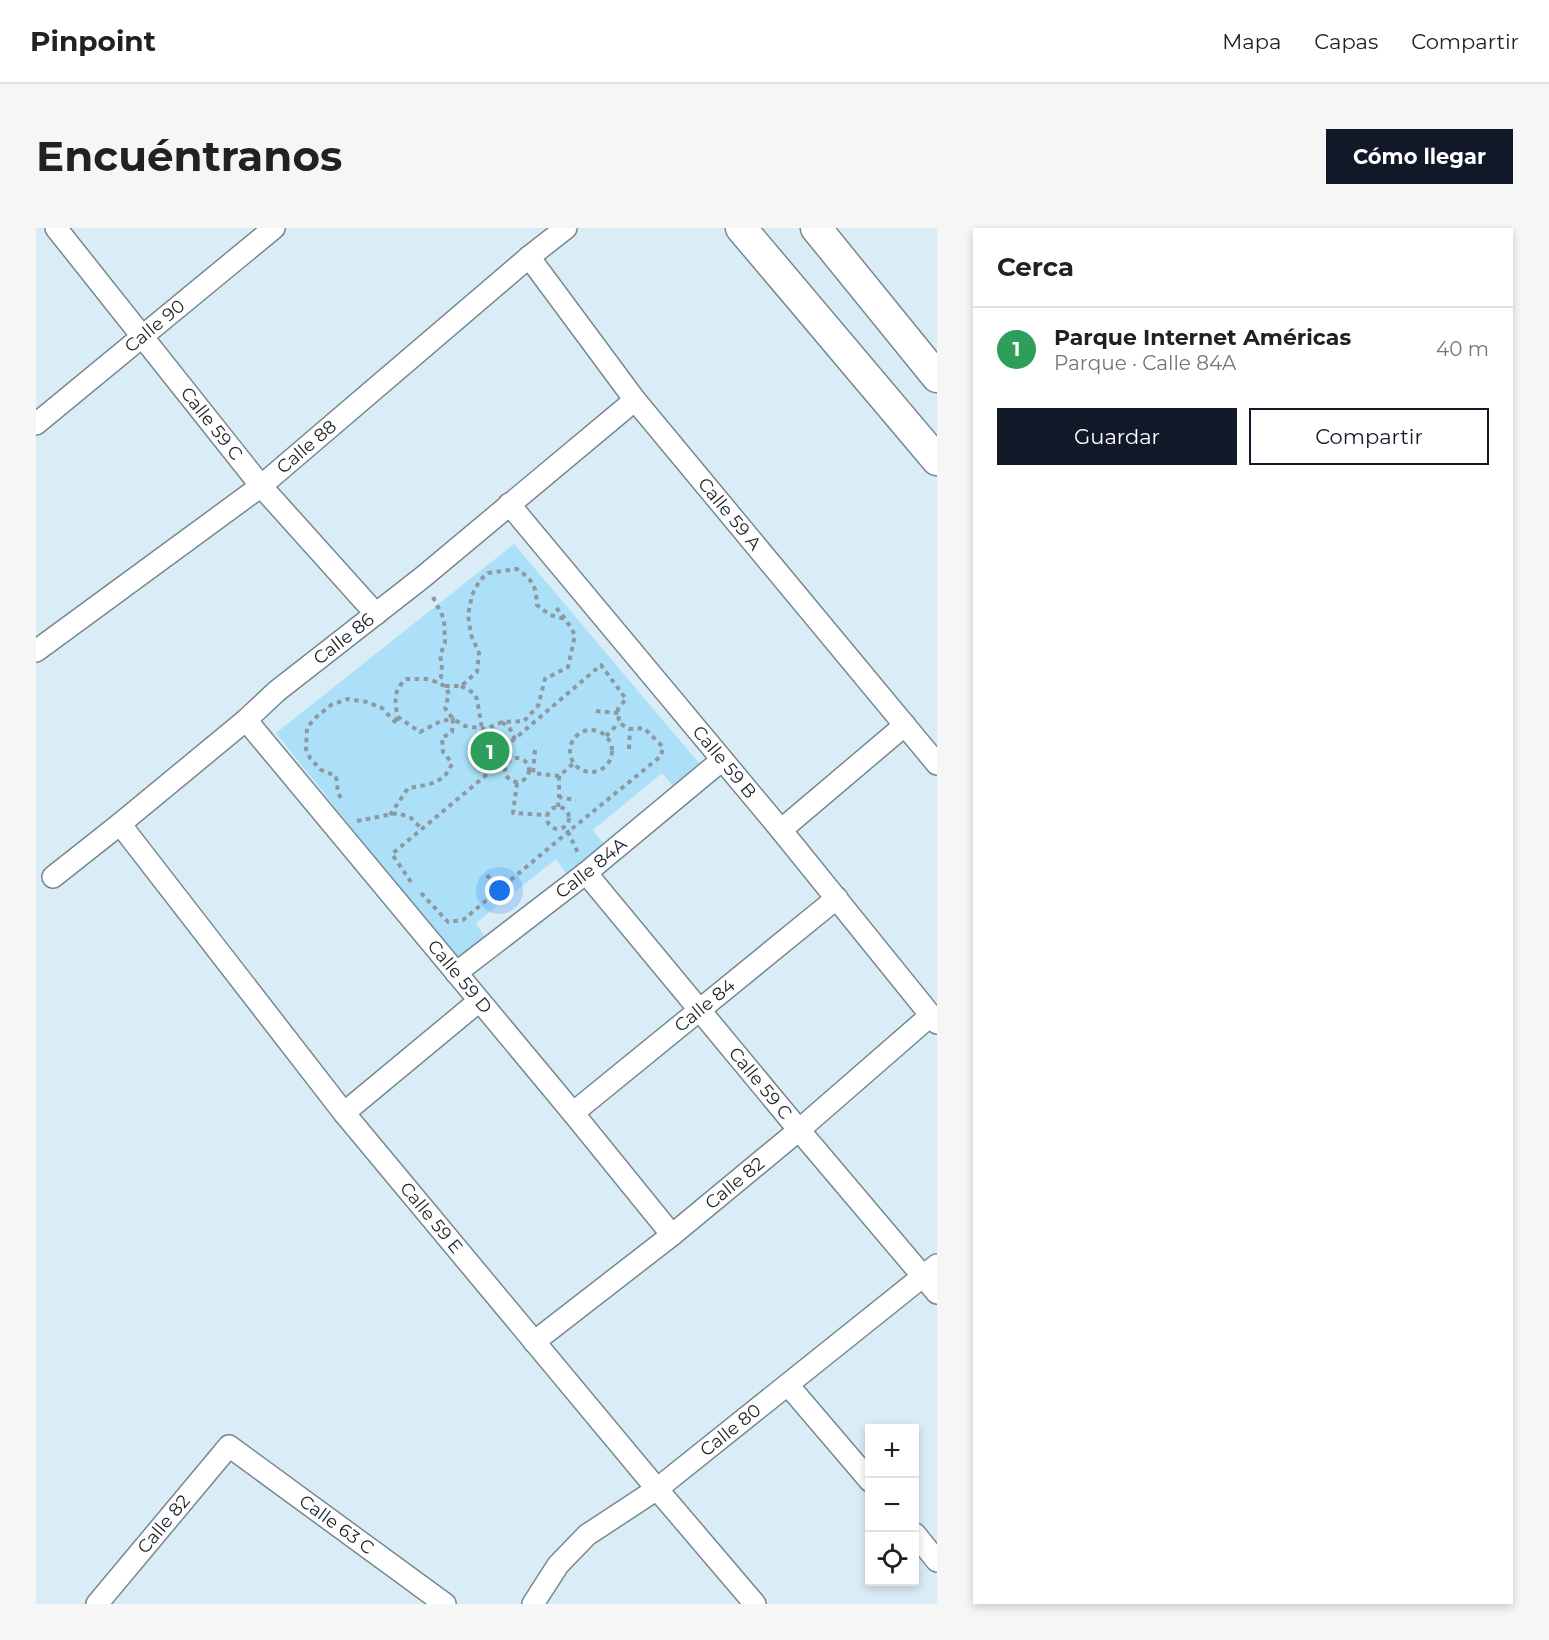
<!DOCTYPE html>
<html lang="es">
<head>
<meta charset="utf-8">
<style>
	:root { --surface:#fff; --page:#f6f6f6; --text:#202124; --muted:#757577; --line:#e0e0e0; --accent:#111827 }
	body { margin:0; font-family:Montserrat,sans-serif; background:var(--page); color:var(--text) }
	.controls { position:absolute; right:18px; bottom:18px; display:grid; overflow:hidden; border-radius:0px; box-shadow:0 3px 9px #0003 }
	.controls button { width:54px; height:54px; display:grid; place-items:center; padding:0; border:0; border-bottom:2px solid var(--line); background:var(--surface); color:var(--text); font:30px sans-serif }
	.you { position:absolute; left:464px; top:663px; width:21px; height:21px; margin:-15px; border:4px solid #fff; border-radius:50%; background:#1a73e8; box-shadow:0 0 0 9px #1a73e833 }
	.badge { display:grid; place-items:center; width:39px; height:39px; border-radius:50%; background:var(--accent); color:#fff; font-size:20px; font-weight:700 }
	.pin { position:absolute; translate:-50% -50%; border:3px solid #fff; box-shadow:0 2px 6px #0006 }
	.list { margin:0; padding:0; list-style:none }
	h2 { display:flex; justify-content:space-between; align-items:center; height:78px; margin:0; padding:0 24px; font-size:26px }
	h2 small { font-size:20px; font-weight:400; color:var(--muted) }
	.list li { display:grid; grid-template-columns:39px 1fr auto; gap:18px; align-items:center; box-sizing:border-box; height:84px; padding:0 24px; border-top:2px solid var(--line) }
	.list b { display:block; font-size:22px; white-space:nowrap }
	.list p { margin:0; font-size:20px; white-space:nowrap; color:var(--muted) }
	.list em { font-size:20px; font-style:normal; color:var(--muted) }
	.actions { display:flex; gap:12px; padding:18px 24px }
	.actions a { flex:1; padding:14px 0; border:2px solid var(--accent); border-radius:0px; text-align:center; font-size:21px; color:var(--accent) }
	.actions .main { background:var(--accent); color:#fff }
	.icon { flex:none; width:33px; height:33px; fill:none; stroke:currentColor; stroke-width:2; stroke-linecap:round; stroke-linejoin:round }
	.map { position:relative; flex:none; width:901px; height:1376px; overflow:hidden; border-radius:0px }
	header { display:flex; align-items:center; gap:36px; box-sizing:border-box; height:84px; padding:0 30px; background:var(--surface); border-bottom:2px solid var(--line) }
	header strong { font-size:28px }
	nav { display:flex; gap:33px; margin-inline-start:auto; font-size:21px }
	.intro { display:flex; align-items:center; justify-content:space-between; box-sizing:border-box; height:144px; padding:0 36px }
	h1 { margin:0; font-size:42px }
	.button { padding:15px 27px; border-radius:0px; background:var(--accent); color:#fff; font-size:21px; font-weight:700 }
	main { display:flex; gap:36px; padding:0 36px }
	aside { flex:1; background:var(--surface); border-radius:0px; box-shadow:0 3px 9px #0003 }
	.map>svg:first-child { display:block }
	.green { fill:#ace0f8 }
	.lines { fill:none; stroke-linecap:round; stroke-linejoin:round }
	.street-casing { stroke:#788890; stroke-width:24 }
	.secondary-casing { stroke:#788890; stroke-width:33 }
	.path { stroke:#8c99a0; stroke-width:4; stroke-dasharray:4.5 4.5; stroke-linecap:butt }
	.street { stroke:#fff; stroke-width:21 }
	.secondary { stroke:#fff; stroke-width:30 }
	.labels { text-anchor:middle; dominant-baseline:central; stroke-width:6; stroke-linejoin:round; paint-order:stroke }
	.street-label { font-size:18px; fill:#1b2125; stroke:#edf8fd }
</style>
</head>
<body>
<header>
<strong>Pinpoint</strong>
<nav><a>Mapa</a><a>Capas</a><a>Compartir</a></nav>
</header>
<div class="intro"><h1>Encuéntranos</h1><a class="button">Cómo llegar</a></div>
<main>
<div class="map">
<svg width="901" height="1376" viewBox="0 0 901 1376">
	<rect width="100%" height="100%" fill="#daecf5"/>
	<polygon class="green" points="478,316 668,541 643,566 626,545 557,602 570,619 534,651 520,631 440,695 452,714 433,732 416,726 240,505"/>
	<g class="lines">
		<g class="street-casing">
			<g id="street">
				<path id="s1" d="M20,0L225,258L340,386"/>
				<path id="s2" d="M493,29L599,172L901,536"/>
				<path id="s3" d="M0,196L238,0"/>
				<path id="s4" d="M473,276L745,602L901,795"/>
				<path id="s5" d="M0,423L225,258L493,29L530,0"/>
				<path id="s6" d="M210,492L537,885L636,1007"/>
				<path id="s7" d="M84,596L308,885L621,1261L719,1376"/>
				<polyline points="745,602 869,497"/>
				<path id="s8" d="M550,645L763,902L901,1065"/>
				<path id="s9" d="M17,649L84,596L210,492L241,463L387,349L599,172"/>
				<path id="s10" d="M420,745L550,645L686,532"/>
				<polyline points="308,885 443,773"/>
				<path id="s11" d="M537,885L801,670"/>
				<path id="s12" d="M498,1114L636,1007L763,902L894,788"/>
				<polyline points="752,1157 834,1253"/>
				<polyline points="879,1306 901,1333"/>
				<path id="s13" d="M61,1376L193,1218L409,1376"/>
				<path id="s14" d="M497,1376L522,1337L551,1307L621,1261L901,1037"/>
			</g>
		</g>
		<g class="secondary-casing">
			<g id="secondary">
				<polyline points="705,0 901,232"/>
				<polyline points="780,0 901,149"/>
			</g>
		</g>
		<g class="path">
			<polyline points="397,369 408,391 409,415 404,427 406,437 405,449 400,454"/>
			<path d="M409,458H425L441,444L443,425L435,407L432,387L436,367L444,352L452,345L481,341C497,352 500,358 501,377L514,387L529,391"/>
			<polyline points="425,458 438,465 441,471 446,501 445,517 448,524 455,531"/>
			<polyline points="560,483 583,485"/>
			<polyline points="466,494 474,501 479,511"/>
			<circle cx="555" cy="523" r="21"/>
			<polyline points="570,508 583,495"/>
			<polyline points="593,521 594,501"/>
			<polyline points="499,522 497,545 523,548 538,535"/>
			<polyline points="461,526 469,538"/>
			<circle cx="481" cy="542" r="12"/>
			<polyline points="523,548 523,569"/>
			<polyline points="481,555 477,585 511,587"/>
			<path d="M305,570L302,565L300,548L285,542L274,530L270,521L271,500L278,491L295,477L312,471L331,474L346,480L361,496C362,475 353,467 370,451H393L409,458L413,466L409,480L417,491L429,498L450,501L466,494L488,493L502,478L509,451L532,439L539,407L530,392L519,378"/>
			<circle cx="522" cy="590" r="11"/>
			<polyline points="522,579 523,569 540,572"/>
			<path d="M354,587L372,560C391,557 409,556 416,535L407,524L406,510L416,504L417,491L405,493L384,504L362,489"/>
			<polyline points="321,593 362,585 375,590 386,601"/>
			<polyline points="451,647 462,662"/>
			<polyline points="375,654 356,626 461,538 455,531 565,437 590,471 582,481 583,495 594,501 608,500 627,519 625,528 532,604 542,625"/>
			<polyline points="385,665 412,694 427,692 532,604 528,600"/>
		</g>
		<use href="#street" class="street"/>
		<use href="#secondary" class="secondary"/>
	</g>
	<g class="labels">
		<g class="street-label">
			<text stroke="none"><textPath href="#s3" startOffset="154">Calle 90</textPath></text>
			<text stroke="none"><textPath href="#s1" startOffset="250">Calle 59 C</textPath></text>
			<text stroke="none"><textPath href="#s5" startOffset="339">Calle 88</textPath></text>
			<text stroke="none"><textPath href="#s2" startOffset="326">Calle 59 A</textPath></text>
			<text stroke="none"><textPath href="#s9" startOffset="376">Calle 86</textPath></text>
			<text stroke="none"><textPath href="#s4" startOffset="336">Calle 59 B</textPath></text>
			<text stroke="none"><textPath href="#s10" startOffset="171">Calle 84A</textPath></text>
			<text stroke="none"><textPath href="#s6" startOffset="334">Calle 59 D</textPath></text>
			<text stroke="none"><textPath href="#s11" startOffset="170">Calle 84</textPath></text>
			<text stroke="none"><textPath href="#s8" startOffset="273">Calle 59 C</textPath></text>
			<text stroke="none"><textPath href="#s12" startOffset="256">Calle 82</textPath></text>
			<text stroke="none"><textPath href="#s7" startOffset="502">Calle 59 E</textPath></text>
			<text stroke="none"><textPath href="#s14" startOffset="266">Calle 80</textPath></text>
			<text stroke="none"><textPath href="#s13" startOffset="104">Calle 82</textPath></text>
			<text stroke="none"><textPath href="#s13" startOffset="339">Calle 63 C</textPath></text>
		</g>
	</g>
</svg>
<div class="controls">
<button>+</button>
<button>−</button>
<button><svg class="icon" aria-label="locate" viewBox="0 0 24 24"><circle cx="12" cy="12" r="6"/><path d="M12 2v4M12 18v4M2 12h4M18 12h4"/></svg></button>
</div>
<div class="you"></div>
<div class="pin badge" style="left:454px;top:523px;background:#2e9e5b">1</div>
</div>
<aside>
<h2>Cerca<small></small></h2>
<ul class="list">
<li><span class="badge" style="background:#2e9e5b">1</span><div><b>Parque Internet Américas</b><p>Parque · Calle 84A</p></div><em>40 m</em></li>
</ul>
<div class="actions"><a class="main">Guardar</a><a>Compartir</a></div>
</aside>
</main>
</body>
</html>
